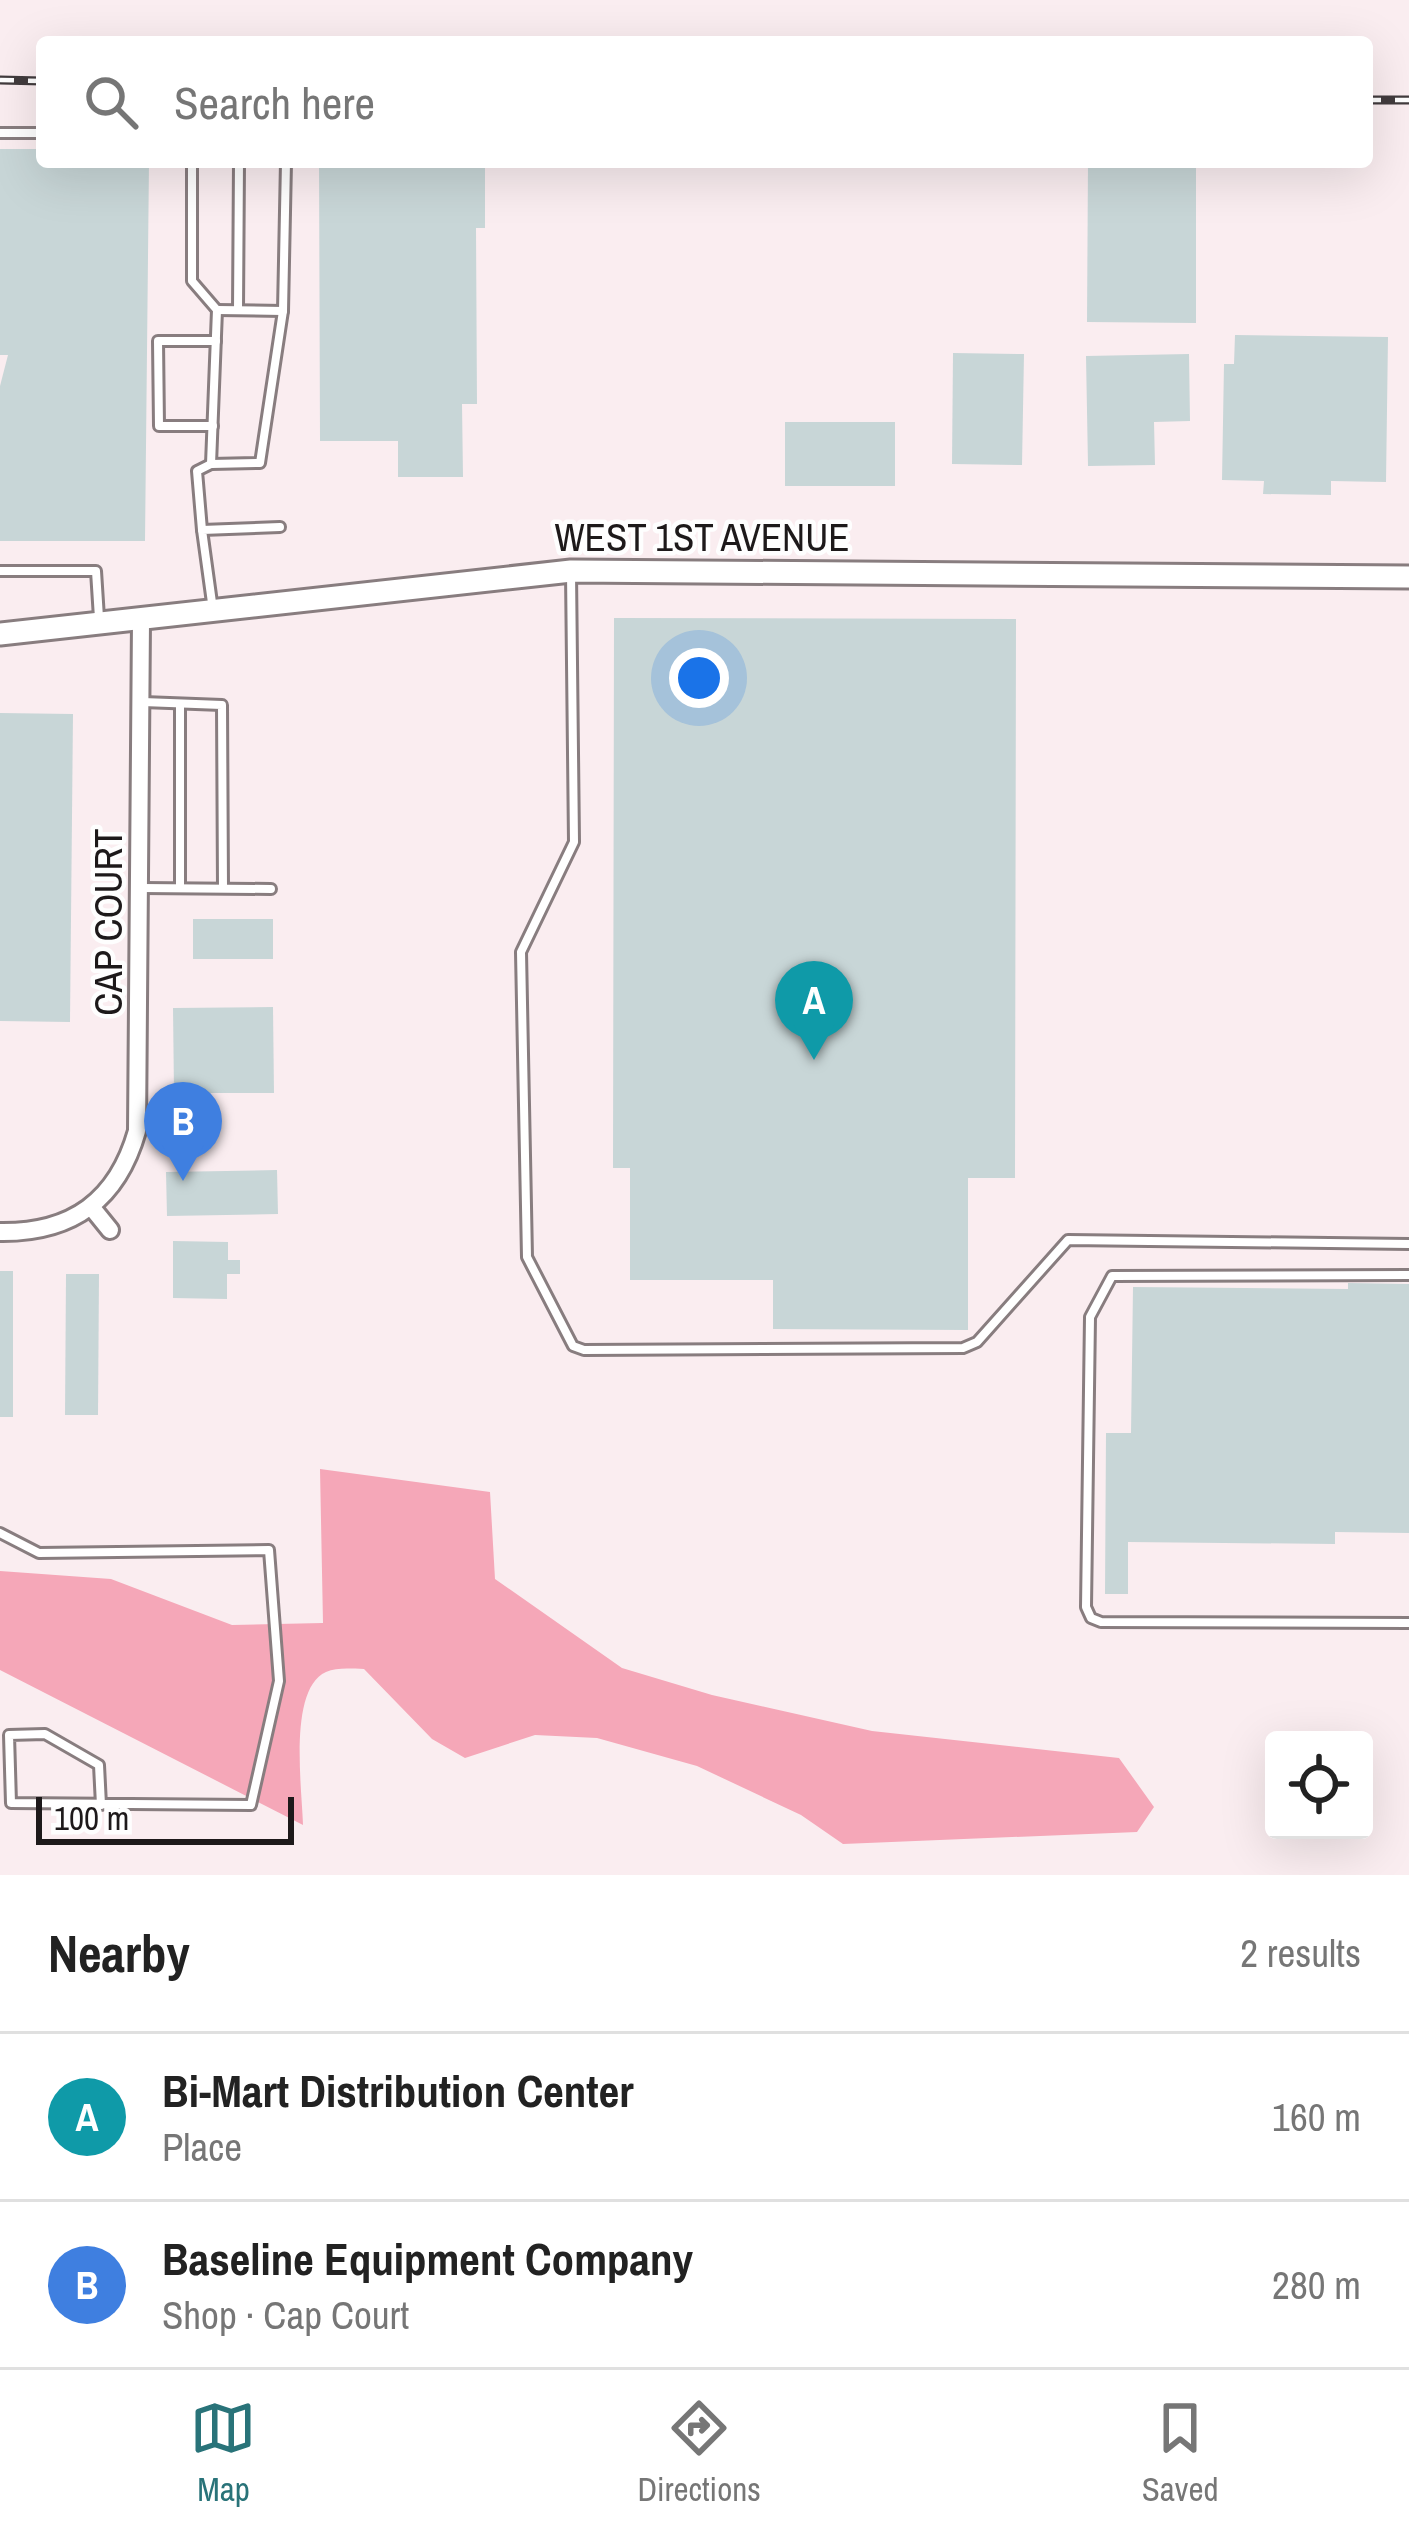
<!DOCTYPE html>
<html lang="en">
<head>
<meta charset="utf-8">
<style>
	:root { --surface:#fff; --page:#f6f6f6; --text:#222; --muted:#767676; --line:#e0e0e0; --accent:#297379 }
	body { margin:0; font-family:"Archivo Narrow",sans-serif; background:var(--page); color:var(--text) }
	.controls { position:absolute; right:36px; bottom:36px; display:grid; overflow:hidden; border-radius:12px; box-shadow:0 12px 48px #0002 }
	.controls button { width:108px; height:108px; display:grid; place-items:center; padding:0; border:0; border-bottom:3px solid var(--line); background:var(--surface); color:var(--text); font:60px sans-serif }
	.scale { position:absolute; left:36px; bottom:30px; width:258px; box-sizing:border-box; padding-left:12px; border:6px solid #1d191a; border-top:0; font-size:33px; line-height:42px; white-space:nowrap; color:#1d191a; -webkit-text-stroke:9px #fefefe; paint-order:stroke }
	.you { position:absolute; left:699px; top:678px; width:42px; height:42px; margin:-30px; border:9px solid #fff; border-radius:50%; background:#1a73e8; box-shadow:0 0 0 18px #1a73e833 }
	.badge { display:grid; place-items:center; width:78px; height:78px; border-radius:50%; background:var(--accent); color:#fff; font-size:39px; font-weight:700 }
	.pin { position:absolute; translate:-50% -99px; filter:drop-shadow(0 3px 6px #0008) }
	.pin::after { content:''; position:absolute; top:63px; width:42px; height:36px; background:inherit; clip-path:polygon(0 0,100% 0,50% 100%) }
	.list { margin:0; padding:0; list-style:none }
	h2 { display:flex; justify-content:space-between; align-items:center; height:156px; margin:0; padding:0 48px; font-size:51px }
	h2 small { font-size:39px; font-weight:400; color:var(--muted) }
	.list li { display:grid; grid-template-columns:78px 1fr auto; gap:36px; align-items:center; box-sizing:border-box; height:168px; padding:0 48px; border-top:3px solid var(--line) }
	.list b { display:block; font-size:45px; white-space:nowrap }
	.list p { margin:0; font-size:39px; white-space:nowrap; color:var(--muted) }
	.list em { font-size:39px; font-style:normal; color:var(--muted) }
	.icon { flex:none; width:66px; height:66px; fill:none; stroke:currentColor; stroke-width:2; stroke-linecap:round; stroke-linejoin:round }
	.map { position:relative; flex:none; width:1409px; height:1875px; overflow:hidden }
	.search { position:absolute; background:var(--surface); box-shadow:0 12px 48px #0002; left:36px; right:36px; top:36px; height:132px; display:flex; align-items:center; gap:30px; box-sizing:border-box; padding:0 42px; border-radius:12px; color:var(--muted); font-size:45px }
	.sheet { height:492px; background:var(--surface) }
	nav { display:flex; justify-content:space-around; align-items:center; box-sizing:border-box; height:168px; border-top:3px solid var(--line); background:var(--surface); font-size:33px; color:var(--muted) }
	nav a { display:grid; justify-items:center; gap:6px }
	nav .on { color:var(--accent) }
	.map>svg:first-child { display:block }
	.forest { fill:#f5a7b8 }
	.building { fill:#c8d6d7 }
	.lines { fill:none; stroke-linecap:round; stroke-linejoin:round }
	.service-casing { stroke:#887d7f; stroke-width:14 }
	.minor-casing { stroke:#887d7f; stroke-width:22 }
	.tertiary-casing { stroke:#887d7f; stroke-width:27 }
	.service { stroke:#fff; stroke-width:8 }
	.minor { stroke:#fff; stroke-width:16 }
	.tertiary { stroke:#fff; stroke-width:21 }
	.rail-casing { stroke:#413b3d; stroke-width:9 }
	.rail { stroke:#fefefe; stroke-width:4.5; stroke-dasharray:14; stroke-linecap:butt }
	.labels { text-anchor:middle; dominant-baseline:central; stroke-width:9; stroke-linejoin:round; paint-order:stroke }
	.street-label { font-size:39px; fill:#1d191a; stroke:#fefefe }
</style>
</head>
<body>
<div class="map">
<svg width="1409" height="1875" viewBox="0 0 1409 1875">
	<rect width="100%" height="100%" fill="#faedf0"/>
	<path class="forest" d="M320,1469L490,1492L495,1579L622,1668L712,1695L872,1731L1119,1758L1154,1807L1137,1832L843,1844L801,1815L697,1766L597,1738L535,1735L465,1758L432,1739L364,1669C352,1669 337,1667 326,1672C288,1689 302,1788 303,1825L0,1670V1571L111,1579L232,1625L323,1623Z"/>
	<g class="building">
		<polygon points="0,149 42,149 42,162 149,162 145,541 0,541 0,386 8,355 0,355"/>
		<polygon points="319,162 485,162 485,228 476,228 477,404 462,404 463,477 398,477 398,441 320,441"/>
		<polygon points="1088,162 1196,162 1196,323 1087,322"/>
		<polygon points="1235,335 1388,337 1386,482 1331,481 1331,495 1263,494 1264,481 1222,480 1224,364 1234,364"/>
		<polygon points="953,353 1024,354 1022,465 952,464"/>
		<polygon points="1189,354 1190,421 1154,422 1155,465 1088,466 1086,356"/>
		<rect x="785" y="422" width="110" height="64"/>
		<polygon points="614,618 1016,619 1015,1178 968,1178 968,1330 773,1329 773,1280 630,1280 630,1168 613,1168"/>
		<polygon points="0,713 73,714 70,1022 0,1021"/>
		<rect x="193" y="919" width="80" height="40"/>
		<polygon points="273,1007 274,1093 174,1093 173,1008"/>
		<polygon points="277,1170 278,1214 167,1216 166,1172"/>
		<polygon points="173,1241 228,1242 228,1260 240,1260 240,1274 227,1274 227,1299 173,1298"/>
		<rect x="0" y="1271" width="13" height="146"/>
		<polygon points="66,1274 99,1274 98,1415 65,1415"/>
		<polygon points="1348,1283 1409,1284 1409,1533 1335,1532 1335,1544 1128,1542 1128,1594 1105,1594 1106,1433 1131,1433 1133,1287 1348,1289"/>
	</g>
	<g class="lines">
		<g class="service-casing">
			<g id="service">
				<polyline points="0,133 42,133"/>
				<polyline points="192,162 192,281 217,310 211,464"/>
				<polyline points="217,310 283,311"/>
				<polyline points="238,310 239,162"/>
				<polyline points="213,426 159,426 158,341 216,341"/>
				<polyline points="202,530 197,471 211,464 260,463 283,311 286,162"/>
				<polyline points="0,571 96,571 99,618"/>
				<polyline points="571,573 574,842 521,952 527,1257 573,1346 584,1350 963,1348 977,1342 1068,1240 1409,1244"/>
				<polyline points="213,610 202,530 280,527"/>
				<polyline points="143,702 222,705 223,888"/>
				<polyline points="142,888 271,889"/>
				<polyline points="180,888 180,704"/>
				<polyline points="1409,1275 1112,1276 1090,1317 1086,1607 1091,1618 1101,1622 1409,1623"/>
				<polyline points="0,1533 39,1553 269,1550 279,1681 251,1805 11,1803 9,1735 45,1734 99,1765 101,1805"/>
			</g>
		</g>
		<g class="minor-casing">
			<g id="minor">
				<polyline points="93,1209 110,1230"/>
				<path d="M0,1232C72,1233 117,1201 137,1131L141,621"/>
			</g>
		</g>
		<g class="tertiary-casing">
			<polyline id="tertiary" points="0,634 571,571 1409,577"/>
		</g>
		<use href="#service" class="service"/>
		<use href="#minor" class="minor"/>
		<use href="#tertiary" class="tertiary"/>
		<g class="rail-casing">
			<g id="rail">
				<polyline points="0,80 42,81"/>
				<polyline points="1367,100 1409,100"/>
			</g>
		</g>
		<use href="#rail" class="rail"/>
	</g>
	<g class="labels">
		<g class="street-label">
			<text x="702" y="537">WEST 1ST AVENUE</text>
			<text transform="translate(108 922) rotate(-90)">CAP COURT</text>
		</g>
	</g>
</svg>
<div class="controls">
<button><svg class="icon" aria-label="locate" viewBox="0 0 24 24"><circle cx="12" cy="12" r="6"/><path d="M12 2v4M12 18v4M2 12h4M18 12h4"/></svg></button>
</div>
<div class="scale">100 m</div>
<div class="you"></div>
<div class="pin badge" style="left:814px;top:1060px;background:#0f9aa8">A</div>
<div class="pin badge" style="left:183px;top:1181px;background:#3f7fe0">B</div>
<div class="search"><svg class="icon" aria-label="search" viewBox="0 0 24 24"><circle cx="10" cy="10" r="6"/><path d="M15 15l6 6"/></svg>Search here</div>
</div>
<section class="sheet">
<h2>Nearby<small>2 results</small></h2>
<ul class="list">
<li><span class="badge" style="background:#0f9aa8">A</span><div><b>Bi-Mart Distribution Center</b><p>Place</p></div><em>160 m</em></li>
<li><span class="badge" style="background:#3f7fe0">B</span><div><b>Baseline Equipment Company</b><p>Shop · Cap Court</p></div><em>280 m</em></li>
</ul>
</section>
<nav>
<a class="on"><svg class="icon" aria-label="map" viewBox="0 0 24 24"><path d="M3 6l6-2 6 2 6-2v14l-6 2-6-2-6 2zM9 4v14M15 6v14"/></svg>Map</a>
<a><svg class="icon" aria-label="directions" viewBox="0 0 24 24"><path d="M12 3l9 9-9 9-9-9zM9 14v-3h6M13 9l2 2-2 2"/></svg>Directions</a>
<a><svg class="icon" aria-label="saved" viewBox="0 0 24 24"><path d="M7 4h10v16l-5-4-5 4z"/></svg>Saved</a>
</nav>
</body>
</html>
